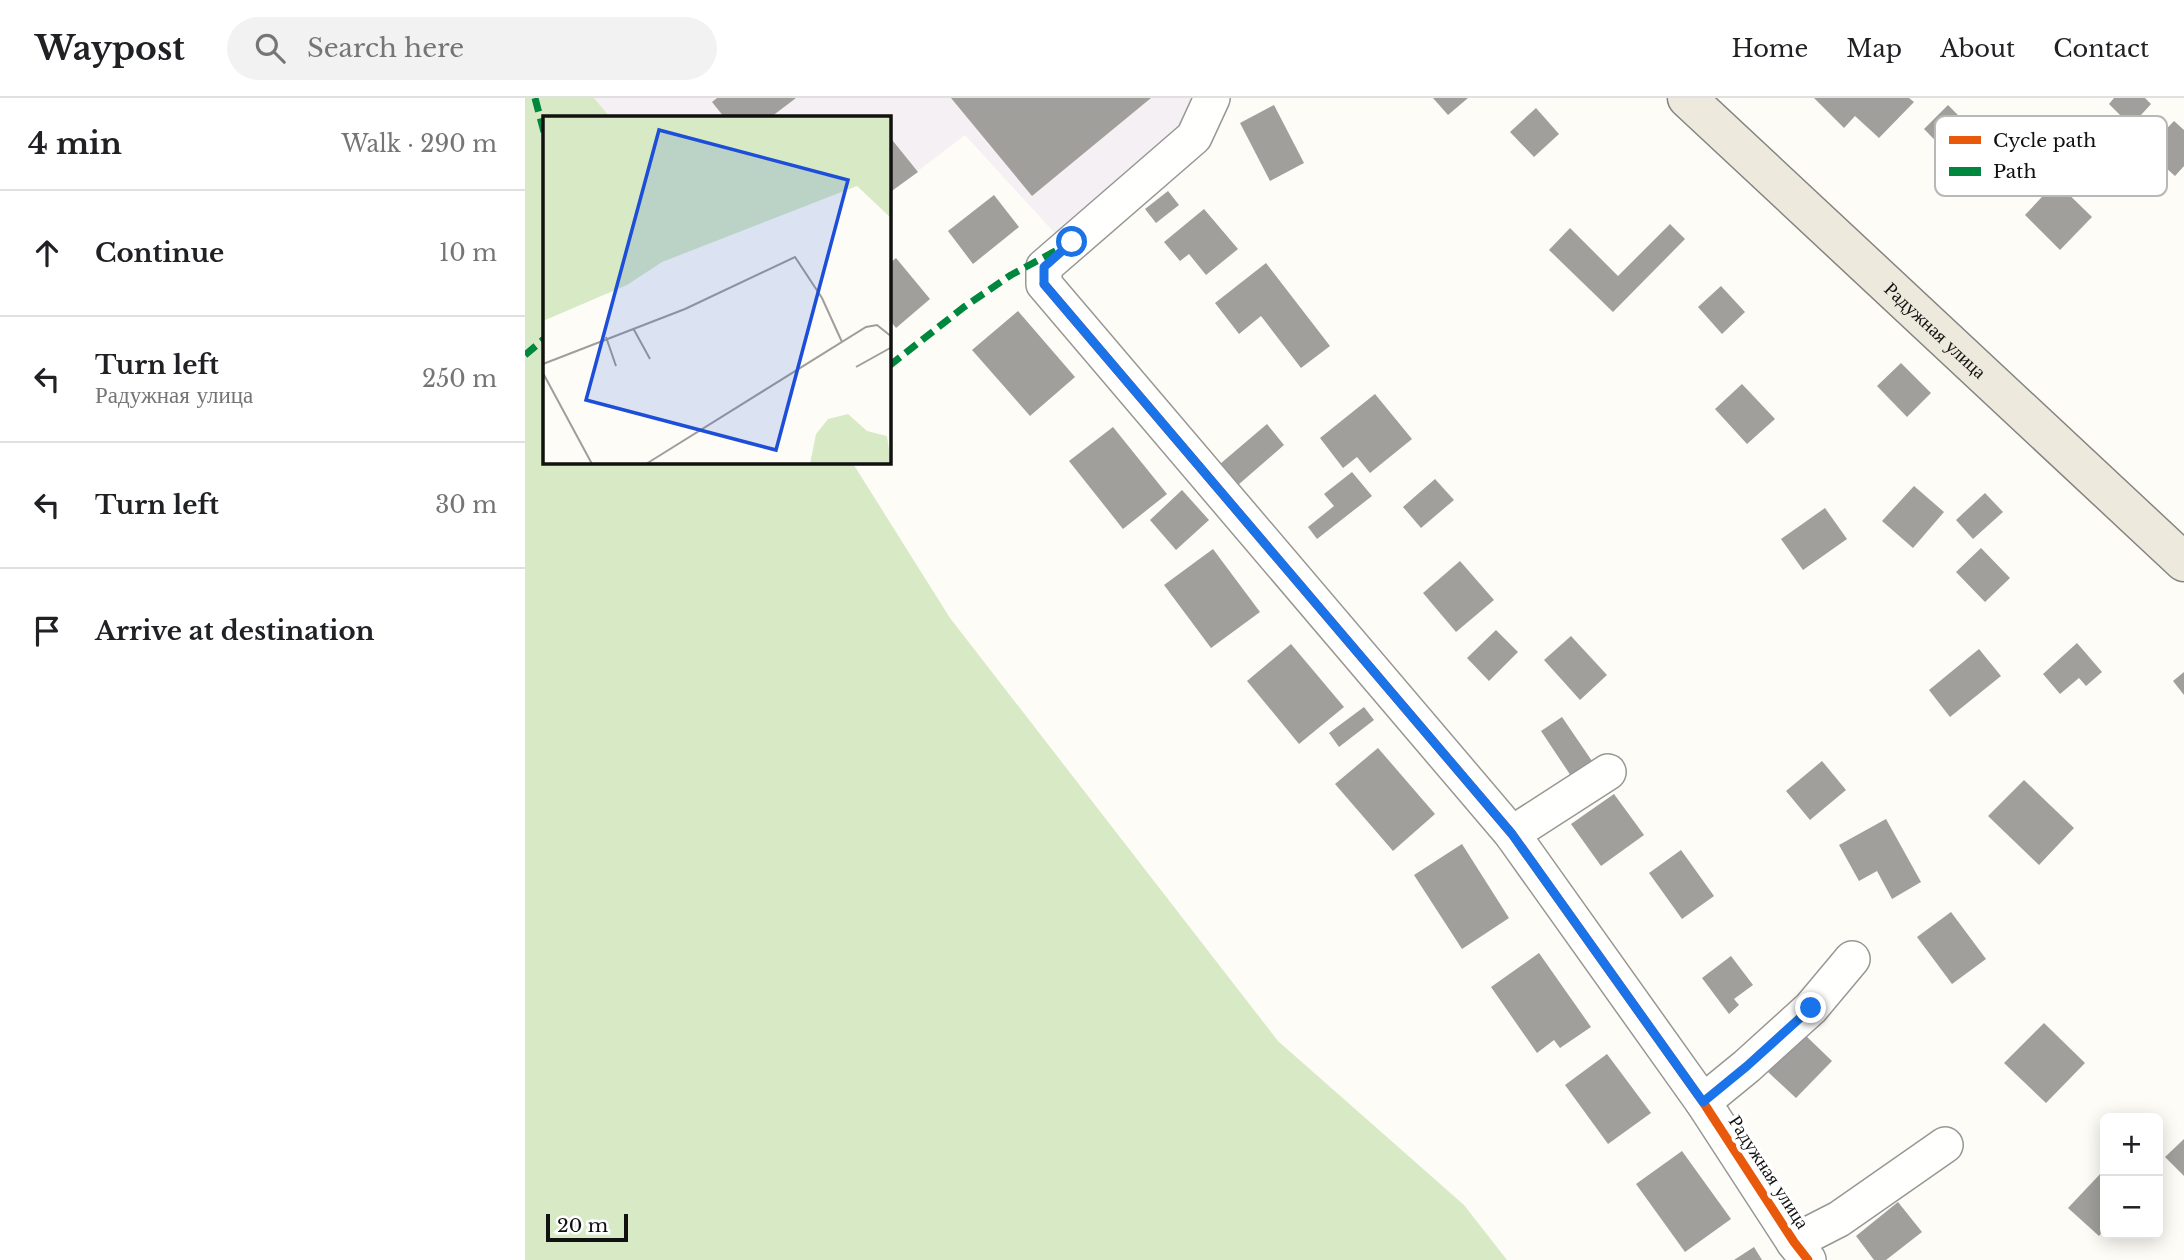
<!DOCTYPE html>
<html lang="en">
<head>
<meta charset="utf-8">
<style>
	:root { --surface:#fff; --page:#f2f2f2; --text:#202124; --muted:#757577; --line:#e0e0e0 }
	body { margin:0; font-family:"Libre Baskerville",serif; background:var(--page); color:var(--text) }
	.controls { position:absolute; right:21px; bottom:21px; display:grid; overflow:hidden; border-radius:10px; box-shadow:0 4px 18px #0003 }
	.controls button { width:63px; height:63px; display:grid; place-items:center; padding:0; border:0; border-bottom:2px solid var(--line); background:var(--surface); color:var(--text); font:35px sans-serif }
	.scale { position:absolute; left:21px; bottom:18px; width:82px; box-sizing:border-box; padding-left:7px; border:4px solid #111; border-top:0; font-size:19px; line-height:24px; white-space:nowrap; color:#111; -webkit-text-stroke:5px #fff; paint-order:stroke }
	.stop { position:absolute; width:21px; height:21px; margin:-16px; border:5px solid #1a73e8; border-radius:50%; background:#fff }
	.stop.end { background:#1a73e8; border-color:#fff; box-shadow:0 2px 7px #0008 }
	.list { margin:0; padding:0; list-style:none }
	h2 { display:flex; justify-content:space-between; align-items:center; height:91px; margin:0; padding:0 28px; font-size:30px }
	h2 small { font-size:23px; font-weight:400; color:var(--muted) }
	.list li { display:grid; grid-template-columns:46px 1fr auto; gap:21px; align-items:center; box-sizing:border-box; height:126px; padding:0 28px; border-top:2px solid var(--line) }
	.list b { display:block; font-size:26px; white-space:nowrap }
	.list p { margin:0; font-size:23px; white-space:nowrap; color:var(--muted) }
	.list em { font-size:23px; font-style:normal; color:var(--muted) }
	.icon { flex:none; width:38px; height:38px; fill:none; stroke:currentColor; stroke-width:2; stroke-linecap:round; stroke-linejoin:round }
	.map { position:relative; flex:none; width:1659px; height:1162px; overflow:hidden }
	header { display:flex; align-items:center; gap:42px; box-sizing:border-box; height:98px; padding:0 35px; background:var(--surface); border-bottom:2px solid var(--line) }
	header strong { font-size:33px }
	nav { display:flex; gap:38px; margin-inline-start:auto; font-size:24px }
	.search { width:490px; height:63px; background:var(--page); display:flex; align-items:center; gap:18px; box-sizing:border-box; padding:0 24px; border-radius:38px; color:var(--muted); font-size:26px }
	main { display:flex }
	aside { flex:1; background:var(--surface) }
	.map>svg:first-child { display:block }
	.industrial { fill:#f5f0f3 }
	.forest { fill:#d8eac5 }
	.building { fill:#a19f9c }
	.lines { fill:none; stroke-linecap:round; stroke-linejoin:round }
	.minor-casing { stroke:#979795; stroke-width:38 }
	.major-casing { stroke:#858482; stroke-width:41 }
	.minor { stroke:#fffffe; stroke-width:35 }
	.major { stroke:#ede9dc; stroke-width:38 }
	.quiet { stroke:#00873e; stroke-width:7; stroke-dasharray:14 7; stroke-linecap:butt }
	.cycleway-casing { stroke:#fff; stroke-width:13 }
	.cycleway { stroke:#e8590c; stroke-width:9 }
	.route { stroke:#1a73e8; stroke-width:9 }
	.labels { text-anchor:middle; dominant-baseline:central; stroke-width:7; stroke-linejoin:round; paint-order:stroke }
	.street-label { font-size:19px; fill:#111; stroke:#fff }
	.inset-road { fill:none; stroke:#9f9e9b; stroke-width:2 }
	.view { fill:#1d4ed8; fill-opacity:0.15; stroke:#1d4ed8; stroke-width:3.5 }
	.inset-edge { fill:none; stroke:#111; stroke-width:3.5 }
	.key { fill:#fff; stroke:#b8b8b8; stroke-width:2 }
	.key-label { font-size:19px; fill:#111 }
</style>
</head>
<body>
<header>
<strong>Waypost</strong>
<div class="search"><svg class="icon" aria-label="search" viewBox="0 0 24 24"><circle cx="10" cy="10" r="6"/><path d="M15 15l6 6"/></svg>Search here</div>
<nav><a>Home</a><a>Map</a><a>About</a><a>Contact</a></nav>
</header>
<main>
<aside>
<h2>4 min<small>Walk · 290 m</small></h2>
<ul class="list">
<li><svg class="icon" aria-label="ahead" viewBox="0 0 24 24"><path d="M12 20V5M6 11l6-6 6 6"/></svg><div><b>Continue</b></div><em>10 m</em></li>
<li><svg class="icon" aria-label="left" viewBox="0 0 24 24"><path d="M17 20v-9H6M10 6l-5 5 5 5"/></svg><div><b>Turn left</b><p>Радужная улица</p></div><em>250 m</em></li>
<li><svg class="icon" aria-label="left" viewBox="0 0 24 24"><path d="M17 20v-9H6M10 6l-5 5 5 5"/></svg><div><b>Turn left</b></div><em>30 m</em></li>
<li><svg class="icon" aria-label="arrive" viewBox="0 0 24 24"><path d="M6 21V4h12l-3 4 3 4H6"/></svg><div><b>Arrive at destination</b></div></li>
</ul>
</aside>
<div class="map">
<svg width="1659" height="1162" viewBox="0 0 1659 1162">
	<rect width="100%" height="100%" fill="#fdfcf7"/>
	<polygon class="industrial" points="69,0 672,0 665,33 536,142 440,37 364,95 364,19 85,19"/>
	<polygon class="forest" points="0,0 69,0 85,19 19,19 19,364 327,364 425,520 753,943 939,1107 982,1162 0,1162"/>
	<g class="building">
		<polygon points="192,0 271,0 246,19 199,19 187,4"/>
		<polygon points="426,0 626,0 507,98"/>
		<polygon points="908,0 943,0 923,17"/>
		<polygon points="1289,0 1384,0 1389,4 1354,40 1330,18 1319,30"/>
		<polygon points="1589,0 1620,0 1626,6 1606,28 1584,6"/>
		<polygon points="749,7 779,65 745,83 715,25"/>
		<polygon points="1423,7 1490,75 1466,99 1399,31"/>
		<polygon points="1011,10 1034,36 1009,59 985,34"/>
		<polygon points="1649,23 1659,32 1659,68 1650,78 1621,52"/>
		<polygon points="364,38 393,74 364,95"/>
		<polygon points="1531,84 1567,119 1535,152 1500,117"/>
		<polygon points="643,93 654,107 631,125 620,111"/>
		<polygon points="469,97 494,129 448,166 423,133"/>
		<polygon points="679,111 713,151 681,177 664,156 655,163 639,144"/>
		<polygon points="1145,126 1160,141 1088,214 1024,152 1045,130 1093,178"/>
		<polygon points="371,160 405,201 371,230 364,221 364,166"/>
		<polygon points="741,165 805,248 776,270 736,218 714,236 690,205"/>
		<polygon points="1196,188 1220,214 1197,236 1173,209"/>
		<polygon points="493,213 550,279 505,318 447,252"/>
		<polygon points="1376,265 1406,295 1382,319 1352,288"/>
		<polygon points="1217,286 1250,321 1222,346 1190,311"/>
		<polygon points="850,296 887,341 845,375 832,359 818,370 795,340"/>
		<polygon points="742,326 759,347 713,387 695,366"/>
		<polygon points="588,329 642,396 598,431 544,363"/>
		<polygon points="827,374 847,398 792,441 783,429 809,408 799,396"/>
		<polygon points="910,381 929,402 896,430 878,409"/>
		<polygon points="1389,388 1419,414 1388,450 1357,423"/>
		<polygon points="657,392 684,422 651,452 625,422"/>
		<polygon points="1460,395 1478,414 1448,441 1431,422"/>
		<polygon points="1300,410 1322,441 1278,472 1256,441"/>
		<polygon points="1456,450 1485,480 1460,504 1431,474"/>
		<polygon points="688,451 735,514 686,550 639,487"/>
		<polygon points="935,463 969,502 931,534 898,495"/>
		<polygon points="971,532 993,554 964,583 942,560"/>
		<polygon points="1046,538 1082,577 1055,602 1019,562"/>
		<polygon points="1552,545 1577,574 1561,588 1554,580 1535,596 1518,576"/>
		<polygon points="766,546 819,609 774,646 722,583"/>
		<polygon points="1454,551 1476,578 1425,619 1404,592"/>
		<polygon points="1659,574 1659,597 1648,583"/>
		<polygon points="839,609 849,622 814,649 804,635"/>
		<polygon points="1037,619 1067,663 1046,678 1016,633"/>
		<polygon points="853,650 910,716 868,753 810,686"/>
		<polygon points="1297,663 1321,692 1285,722 1261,693"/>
		<polygon points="1499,682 1549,730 1514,767 1463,718"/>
		<polygon points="1089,696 1119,737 1076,768 1046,726"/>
		<polygon points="1361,721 1396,784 1367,801 1352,773 1334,783 1314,747"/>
		<polygon points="937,746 984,820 937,851 889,777"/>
		<polygon points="1156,752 1189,798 1157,821 1124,775"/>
		<polygon points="1426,814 1461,861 1427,886 1392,839"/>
		<polygon points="1014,855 1066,929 1035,950 1029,942 1012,955 966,889"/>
		<polygon points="1206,858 1228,887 1209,901 1214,907 1204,916 1177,880"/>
		<polygon points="1519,925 1560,965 1521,1005 1479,965"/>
		<polygon points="1279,936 1307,963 1271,1000 1243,974"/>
		<polygon points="1082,956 1126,1015 1083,1046 1040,987"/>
		<polygon points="1659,1041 1659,1078 1640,1059"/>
		<polygon points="1157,1053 1206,1121 1160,1154 1111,1086"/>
		<polygon points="1577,1074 1580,1077 1580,1131 1574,1138 1543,1110"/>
		<polygon points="1373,1104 1397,1134 1361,1162 1349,1162 1331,1138"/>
		<polygon points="1229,1149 1237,1162 1209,1162"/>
	</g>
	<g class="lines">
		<g class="minor-casing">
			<g id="minor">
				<polyline points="687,0 669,39 519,169 519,186 987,736 1178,1004 1269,1144 1283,1162"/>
				<polyline points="987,736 1083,674"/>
				<polyline points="1178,1004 1222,968 1286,910 1327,861"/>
				<polyline points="1269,1144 1314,1121 1420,1047"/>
			</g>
		</g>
		<g class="major-casing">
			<g id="major">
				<path id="s1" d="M1162,0L1659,464"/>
			</g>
		</g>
		<use href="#minor" class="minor"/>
		<use href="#major" class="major"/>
		<g class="quiet">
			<polyline points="10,0 19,34"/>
			<polyline points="0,257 19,241"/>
			<polyline points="364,268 439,209 486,177 547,144"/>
		</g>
		<g class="cycleway-casing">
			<polyline id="cycleway" points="519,186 987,736 1178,1004 1269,1144 1283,1162"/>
		</g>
		<use href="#cycleway" class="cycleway"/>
	</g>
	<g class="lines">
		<polyline class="route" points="547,144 519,169 519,186 987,736 1178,1004 1222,968 1286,910"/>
	</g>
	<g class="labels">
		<g class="street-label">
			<text stroke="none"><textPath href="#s1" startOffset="340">Радужная улица</textPath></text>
			<text transform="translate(1244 1074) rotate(57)">Радужная улица</text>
		</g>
	</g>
	<g transform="translate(18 18)">
		<rect width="348" height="348" fill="#fdfcf7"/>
		<path d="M0,0H348V102L314,70L119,146L84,169L0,205ZM305,298L324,315L344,320L348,348H267L273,318L285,303Z" fill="#d8eac5"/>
		<path class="inset-road" d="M90,212L107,243M63,221L73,250M0,248L142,193L252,141L279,182L299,226M313,251L349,231M0,257L49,348M103,348L323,211L334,209L349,221"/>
		<path class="view" d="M116,14L305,64L233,334L43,284Z"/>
		<rect width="348" height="348" class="inset-edge"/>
	</g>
	<rect x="1410" y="18" width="232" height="80" rx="10" class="key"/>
	<rect x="1424" y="38" width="32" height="8" fill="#e8590c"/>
	<rect x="1424" y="69" width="32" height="9" fill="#00873e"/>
	<g class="key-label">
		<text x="1468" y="49">Cycle path</text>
		<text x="1468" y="80">Path</text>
	</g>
</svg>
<div class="controls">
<button>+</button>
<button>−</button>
</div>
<div class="scale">20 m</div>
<div class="stop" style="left:547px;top:144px"></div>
<div class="stop end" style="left:1286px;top:910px"></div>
</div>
</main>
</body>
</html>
